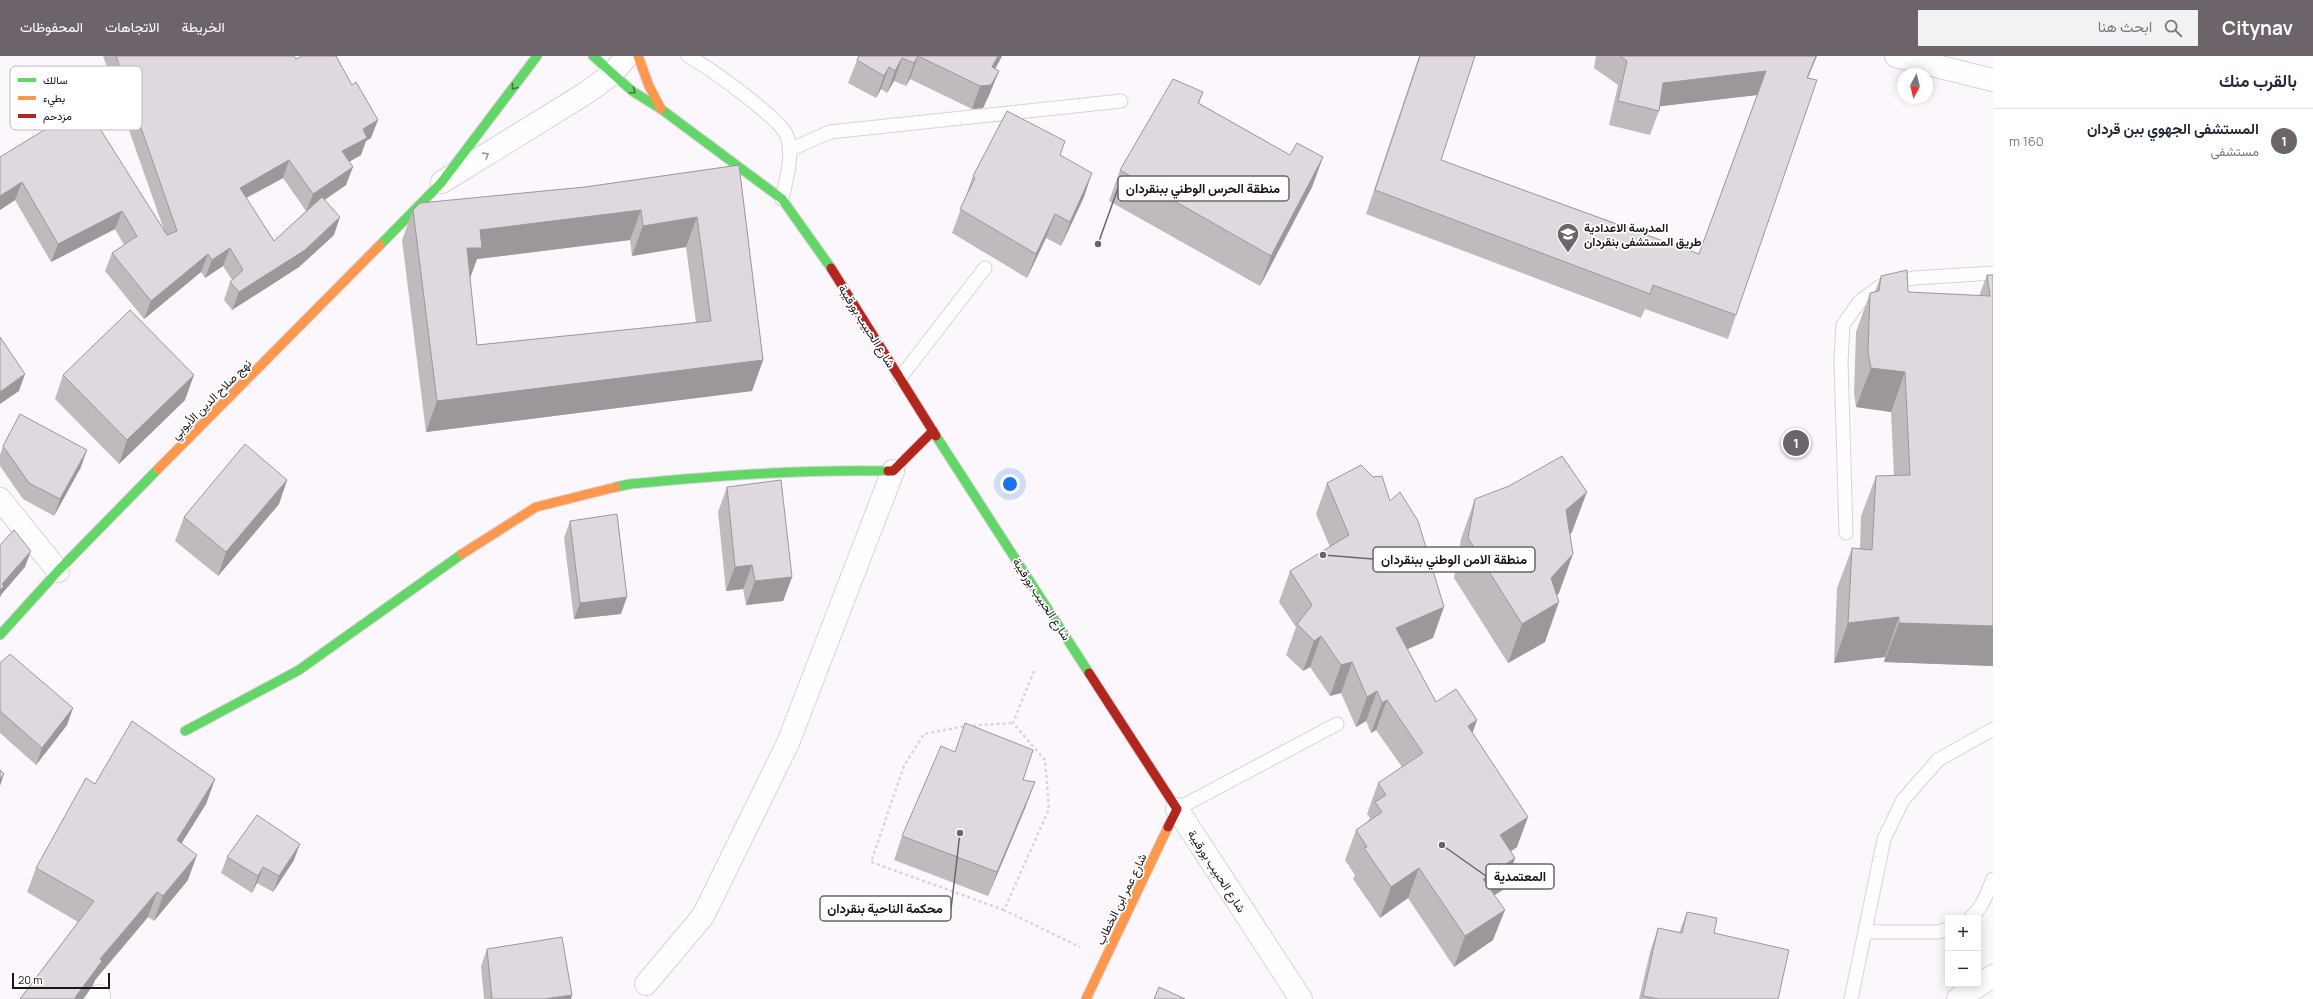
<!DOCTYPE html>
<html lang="ar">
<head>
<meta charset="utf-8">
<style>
	:root { --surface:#fff; --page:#f2f2f3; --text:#1f2937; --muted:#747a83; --line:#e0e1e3; --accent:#6c646a }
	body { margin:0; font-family:Manrope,Vazirmatn,sans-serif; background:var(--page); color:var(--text); direction:rtl }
	.controls { position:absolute; right:12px; bottom:12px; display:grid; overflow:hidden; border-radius:0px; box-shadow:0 2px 10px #0003 }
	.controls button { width:36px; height:36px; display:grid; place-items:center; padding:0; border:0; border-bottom:1px solid var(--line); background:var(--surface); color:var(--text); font:20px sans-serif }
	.compass { position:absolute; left:1897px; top:12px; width:36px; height:36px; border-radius:50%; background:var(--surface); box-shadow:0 2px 10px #0003; rotate:187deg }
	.scale { position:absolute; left:12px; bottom:10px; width:98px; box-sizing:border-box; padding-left:4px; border:2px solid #1e151c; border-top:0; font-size:11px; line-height:14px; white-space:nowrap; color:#1e151c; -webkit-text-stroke:3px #fff; paint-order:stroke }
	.you { position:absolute; left:1010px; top:428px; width:14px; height:14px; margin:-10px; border:3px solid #fff; border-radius:50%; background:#1a73e8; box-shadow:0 0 0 6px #1a73e833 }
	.badge { display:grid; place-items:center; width:26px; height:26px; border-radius:50%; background:var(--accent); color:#fff; font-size:13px; font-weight:700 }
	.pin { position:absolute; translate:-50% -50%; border:2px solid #fff; box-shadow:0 1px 4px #0006 }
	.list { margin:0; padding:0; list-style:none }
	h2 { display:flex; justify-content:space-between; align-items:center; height:52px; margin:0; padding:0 16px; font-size:17px }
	h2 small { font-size:13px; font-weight:400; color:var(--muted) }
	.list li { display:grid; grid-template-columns:26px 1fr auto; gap:12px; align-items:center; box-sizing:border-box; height:64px; padding:0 16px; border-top:1px solid var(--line) }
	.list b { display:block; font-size:15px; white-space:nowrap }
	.list p { margin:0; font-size:13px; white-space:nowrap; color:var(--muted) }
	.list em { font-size:13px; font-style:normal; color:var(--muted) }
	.icon { flex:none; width:22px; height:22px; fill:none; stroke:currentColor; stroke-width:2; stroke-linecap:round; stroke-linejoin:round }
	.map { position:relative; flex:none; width:1993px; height:943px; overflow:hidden; direction:ltr }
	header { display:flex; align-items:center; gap:24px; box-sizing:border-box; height:56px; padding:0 20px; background:var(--accent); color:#fff }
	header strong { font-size:19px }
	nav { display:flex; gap:22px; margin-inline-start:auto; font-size:14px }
	.search { width:280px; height:36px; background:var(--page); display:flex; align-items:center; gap:10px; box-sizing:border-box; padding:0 14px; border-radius:0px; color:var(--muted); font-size:15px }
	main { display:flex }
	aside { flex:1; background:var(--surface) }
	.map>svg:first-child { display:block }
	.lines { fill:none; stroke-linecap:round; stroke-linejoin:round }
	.lane-casing { stroke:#d9d2d8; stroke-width:15 }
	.street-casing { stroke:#d9d2d8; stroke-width:24 }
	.fast-casing { stroke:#d9d2d8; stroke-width:11 }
	.slow-casing { stroke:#d9d2d8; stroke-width:11 }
	.jam-casing { stroke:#d9d2d8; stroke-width:11 }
	.path { stroke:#d7d5d7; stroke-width:2.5; stroke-dasharray:3 3; stroke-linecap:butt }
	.lane { stroke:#fffeff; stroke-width:13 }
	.street { stroke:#fffeff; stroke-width:22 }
	.fast { stroke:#63d668; stroke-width:9 }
	.slow { stroke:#ff974d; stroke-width:9 }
	.jam { stroke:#b3261e; stroke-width:9 }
	.wall { fill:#c0babf; fill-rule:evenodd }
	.shaded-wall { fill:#9c979b }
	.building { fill:#dfd8de; stroke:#9c979b; fill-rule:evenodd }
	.oneway { stroke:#407642 }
	.oneway2 { stroke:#9a9599 }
	.labels { text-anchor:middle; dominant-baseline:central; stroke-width:3.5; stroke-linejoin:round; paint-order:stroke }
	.poi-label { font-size:12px; font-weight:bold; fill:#1e151c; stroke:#fff; text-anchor:start }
	.street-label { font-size:12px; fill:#1e151c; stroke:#fff }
	.key { fill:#fff; stroke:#bcb9bb; stroke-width:1 }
	.key-label { font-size:11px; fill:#1e151c }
	.leader { fill:none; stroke:#6c646a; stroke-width:1.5 }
	.callout-dot { fill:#6c646a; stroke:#fff; stroke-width:1.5 }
	.callout { fill:#fff; stroke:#6c646a; stroke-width:1.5 }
	.callout-label { font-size:13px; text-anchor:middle; font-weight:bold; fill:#1e151c }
</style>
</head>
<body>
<header>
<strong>Citynav</strong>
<div class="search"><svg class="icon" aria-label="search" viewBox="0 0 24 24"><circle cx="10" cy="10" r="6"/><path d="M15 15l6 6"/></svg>ابحث هنا</div>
<nav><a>الخريطة</a><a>الاتجاهات</a><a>المحفوظات</a></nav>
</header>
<main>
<aside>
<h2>بالقرب منك<small></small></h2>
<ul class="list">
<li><span class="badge">1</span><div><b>المستشفى الجهوي ببن قردان</b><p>مستشفى</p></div><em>160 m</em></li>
</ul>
</aside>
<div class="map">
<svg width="1993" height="943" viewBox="0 0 1993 943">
	<rect width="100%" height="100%" fill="#fcf7fc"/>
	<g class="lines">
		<g class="lane-casing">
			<g id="lane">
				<path d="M688,0C708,11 779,61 787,80C794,99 786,124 782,143"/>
				<polyline points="789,94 830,76 1121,45"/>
				<polyline points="900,322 985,212"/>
				<polyline points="1846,477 1841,305 1843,269 1860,245 1881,230 1914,222 1993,217"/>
				<polyline points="1177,753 1337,668"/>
				<path d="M1970,862C1982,853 1987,837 1993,823"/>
				<polyline points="1865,876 1938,876 1948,873"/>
				<polyline points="1851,943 1884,783 1903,744 1938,704 1993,673"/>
			</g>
		</g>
		<g class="street-casing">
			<g id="street">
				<polyline points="1896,0 1993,24"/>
				<polyline points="442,126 586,37 612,18 627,0"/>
				<polyline points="0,443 58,515"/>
				<polyline points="1177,753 1301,943"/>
				<polyline points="646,928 703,860 788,687 893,415"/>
				<polyline points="97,943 99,940"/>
				<polyline points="1958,943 1993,920"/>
			</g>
		</g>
		<g class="fast-casing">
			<g id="fast">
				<polyline points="593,0 632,35 661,53 782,143 831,212"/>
				<polyline points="380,189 441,127 537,0"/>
				<polyline points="936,380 1089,617"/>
				<path d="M616,431L630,428C716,420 801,413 888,415"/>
				<polyline points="0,579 58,515 158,413"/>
				<polyline points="185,675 299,614 462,498"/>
			</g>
		</g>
		<g class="slow-casing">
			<g id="slow">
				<polyline points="638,0 649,30 661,53"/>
				<polyline points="158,413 380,189"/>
				<polyline points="462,498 536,451 616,431"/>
				<polyline points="1086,943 1168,771"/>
			</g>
		</g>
		<g class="jam-casing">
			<g id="jam">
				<polyline points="831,212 936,380"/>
				<polyline points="888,415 893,415 933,375"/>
				<polyline points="1089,617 1177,753 1168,771"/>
			</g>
		</g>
		<g class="path">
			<polyline points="1034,615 1013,667 1045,704 1049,753 1004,854 1080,891"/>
			<polyline points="1004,854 871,806 904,710 924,678 966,670 1013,667"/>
		</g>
		<use href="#lane" class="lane"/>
		<use href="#street" class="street"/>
		<use href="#fast" class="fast"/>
		<use href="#slow" class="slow"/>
		<use href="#jam" class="jam"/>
	</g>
	<g class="wall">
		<path d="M103,0H294L296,3L371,82L366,85L361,99L349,106L346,129L325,144L334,179L299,211L232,254L224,244L230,226L232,224L223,210L205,222L201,216L144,263L105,215L112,197L124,189L115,173L51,206L15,144L0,154V101L164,174ZM283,122L306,155L274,185L246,142Z"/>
		<polygon points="859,0 1002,0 995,13 990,37 983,52 972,53 910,23 906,30 894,25 887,37 881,33 876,42 848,27 857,4"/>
		<polygon points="1419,0 1475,0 1441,104 1699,198 1757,39 1660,50 1659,55 1650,79 1609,69 1618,29 1594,12 1596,0 1817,0 1808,22 1736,259 1728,283 1645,253 1641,262 1366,158"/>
		<polygon points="1203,36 1199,47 1290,99 1323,101 1312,131 1260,230 1109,145 1120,114"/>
		<polygon points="1060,99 1084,141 1061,190 1046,182 1027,222 952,177 973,120"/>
		<path d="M739,109L763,304L752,335L426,376L402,184L413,154L585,131ZM630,184L632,200L686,191L696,267L477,289L470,222L477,203Z"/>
		<polygon points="1987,219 1993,219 1993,610 1884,606 1885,601 1834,607 1837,532 1852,492 1860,493 1861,460 1876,420 1894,420 1891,356 1856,351 1854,337 1856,276 1870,237 1875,235 1881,220 1908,236 1979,240"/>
		<polygon points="63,319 185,344 119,408 55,343"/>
		<polygon points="3,390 81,411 54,460 23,443 0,410 0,399"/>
		<polygon points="287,424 279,448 218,520 175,485 184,461"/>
		<polygon points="1327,427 1433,582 1407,593 1436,646 1477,664 1472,677 1517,791 1511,795 1515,802 1504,833 1494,839 1493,884 1454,911 1408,842 1380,862 1353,823 1355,819 1345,804 1356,774 1368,765 1370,762 1367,758 1378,727 1402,711 1376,674 1371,677 1366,665 1356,671 1341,637 1330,640 1310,611 1303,615 1286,599 1296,571 1279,546 1290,515 1330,491 1316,458"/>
		<polygon points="727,431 792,521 783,545 746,549 743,533 726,535 718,456"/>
		<polygon points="1475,443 1572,476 1570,478 1559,537 1557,539 1545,586 1508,607 1454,522 1461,483"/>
		<polygon points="570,465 621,558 574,563 564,482"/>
		<polygon points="0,607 73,652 67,669 36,709 0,677"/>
		<polygon points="215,723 206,748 181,788 188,824 154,865 148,861 95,924 93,929 83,943 20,943 78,866 27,836 36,812 95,728"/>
		<polygon points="1023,724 1026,750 988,840 894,804 902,780"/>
		<polygon points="227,801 294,804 273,836 257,827 252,837 221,817"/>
		<polygon points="1687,856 1714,877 1778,943 1639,943 1650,896 1658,872 1679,877"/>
		<polygon points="487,893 572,939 571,943 484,943 481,910"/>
	</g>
	<g class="shaded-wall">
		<polygon points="918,0 910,23 906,30 914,7"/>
		<polygon points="998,0 1002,0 986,30 999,15 990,37 983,52 972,53 980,30 992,11"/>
		<polygon points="1816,0 1817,0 1813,9 1799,46"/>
		<polygon points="902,2 894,25 887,37 895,15"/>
		<polygon points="889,11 881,33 876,42 884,20"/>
		<polygon points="1766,15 1757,39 1654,51 1663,27"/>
		<polygon points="378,64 371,82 366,85 361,99 336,113 342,95 363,73"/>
		<polygon points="1323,101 1312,131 1260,230 1271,200"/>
		<polygon points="289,104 283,122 233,149 240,132"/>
		<polygon points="353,111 346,129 306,156 313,138"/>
		<polygon points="1092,117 1084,141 1061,190 1070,166"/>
		<polygon points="22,126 15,144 0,154 0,140"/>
		<polygon points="641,154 630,184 477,203 470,222 467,192 480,174"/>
		<polygon points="122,155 115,173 51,206 58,188"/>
		<polygon points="1055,158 1046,182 1027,222 1036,198"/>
		<polygon points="340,161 334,179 299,211 232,254 239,236"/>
		<polygon points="697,161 686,191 632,200 643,170"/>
		<polygon points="230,192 223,210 205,222 212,204"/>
		<polygon points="208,198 201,216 144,263 151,245"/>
		<polygon points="763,304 752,335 426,376 437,345"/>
		<polygon points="1871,312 1905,316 1891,356 1856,351"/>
		<polygon points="25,318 19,335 0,348 0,336"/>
		<polygon points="194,319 185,344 119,408 127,384"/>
		<polygon points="87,394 81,411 54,460 60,443"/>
		<polygon points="287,424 279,448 218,520 226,496"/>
		<polygon points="1587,436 1572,476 1552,493 1566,454"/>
		<polygon points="31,495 25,511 1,539 0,542 0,534 2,528"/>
		<polygon points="1573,498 1559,537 1541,557 1559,546 1545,586 1508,607 1522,568 1551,522"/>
		<polygon points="752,509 743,533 726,535 735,511"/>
		<polygon points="792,521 783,545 746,549 755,525"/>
		<polygon points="627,541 621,558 574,563 580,547"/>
		<polygon points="1444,551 1433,582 1385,603 1396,572"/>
		<polygon points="1899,561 1885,601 1834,607 1848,567"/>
		<polygon points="1899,567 1993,570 1993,610 1884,606"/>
		<polygon points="1321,580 1310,611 1303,615 1314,585"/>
		<polygon points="1352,606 1341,637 1330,640 1341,609"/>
		<polygon points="1377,635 1366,665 1356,671 1367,641"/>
		<polygon points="1387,644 1376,674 1371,677 1382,647"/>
		<polygon points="73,652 67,669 36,709 42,692"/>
		<polygon points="1477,664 1466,695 1468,670"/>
		<polygon points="4,718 0,730 0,723"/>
		<polygon points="215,723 206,748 168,809 177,784"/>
		<polygon points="1035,726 1026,750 988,840 997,816"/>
		<polygon points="1528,761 1517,791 1489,810 1500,779"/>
		<polygon points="300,788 294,804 273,836 279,820"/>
		<polygon points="197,799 188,824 154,865 163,840"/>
		<polygon points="1515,802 1504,833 1472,854 1483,823"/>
		<polygon points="263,811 257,827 252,837 258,820"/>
		<polygon points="1419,812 1408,842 1380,862 1391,831"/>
		<polygon points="157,836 148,861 95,924 93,929 83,943 74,943 100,903"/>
		<polygon points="1505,854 1493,884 1454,911 1465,880"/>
		<polygon points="572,939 571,943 544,943"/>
	</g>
	<g class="building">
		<polygon points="116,0 294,0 296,3 302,0 336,0 352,29 356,26 378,64 363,73 367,82 342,95 353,111 313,138 289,104 240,132 274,185 322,141 340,161 305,194 239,236 230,226 243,214 230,192 212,204 208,198 151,245 112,197 137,180 122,155 58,188 22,126 0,140 0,101 85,49 167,179 177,175"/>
		<polygon points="859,0 998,0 992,11 999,15 991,29 980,30 918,0 914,7 902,2 895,15 889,11 884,20 857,4"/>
		<polygon points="1420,0 1475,0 1441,104 1699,198 1766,15 1663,27 1659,55 1618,45 1627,5 1620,0 1816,0 1807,22 1817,24 1736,259 1653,229 1650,238 1375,134"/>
		<polygon points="1173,23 1203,36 1198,47 1290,99 1297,87 1323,101 1271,200 1120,114"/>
		<polygon points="1007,55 1065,85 1060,99 1092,117 1070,166 1055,158 1036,198 960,153 975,122 973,120"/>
		<path d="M739,109L763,304L437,345L413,154L420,147L585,131ZM641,154L643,170L697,161L711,265L477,289L467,192H482L480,174Z"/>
		<polygon points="1907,214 1908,236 1990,240 1987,219 1993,219 1993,570 1899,567 1899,561 1848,567 1852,492 1872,494 1876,420 1910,419 1905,316 1871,312 1868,297 1870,237 1879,235 1881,220"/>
		<polygon points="130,254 194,319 127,384 63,319"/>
		<polygon points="0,281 25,318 0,336"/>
		<polygon points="20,358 87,394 60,443 29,427 3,390"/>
		<polygon points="245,388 287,424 226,496 184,461"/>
		<polygon points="1562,400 1587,436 1566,454 1573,498 1551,522 1559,546 1522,568 1468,482 1475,443 1509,430"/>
		<polygon points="1361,409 1373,421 1382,420 1390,445 1400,436 1418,465 1444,551 1396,572 1436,646 1456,633 1477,664 1468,670 1528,761 1500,779 1515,802 1483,823 1505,854 1465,880 1419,812 1391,831 1364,792 1367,791 1356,774 1382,756 1375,746 1386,739 1378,727 1423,697 1387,644 1382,647 1377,635 1367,641 1352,606 1341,609 1321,580 1314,585 1297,568 1312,549 1290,515 1349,479 1327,427"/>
		<polygon points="781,424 792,521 755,525 752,509 735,511 727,431"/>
		<polygon points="617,458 627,541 580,547 570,465"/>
		<polygon points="14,474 31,495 2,528 4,530 0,534 0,489"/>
		<polygon points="10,598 73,652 42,692 0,655 0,607"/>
		<polygon points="132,665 215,723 177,784 197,799 163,840 157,836 100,903 102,905 74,943 20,943 94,845 36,812 86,722 95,728"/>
		<polygon points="965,667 1033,694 1023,724 1035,726 997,816 902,780 941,690 955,696"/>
		<polygon points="0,714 4,718 0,723"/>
		<polygon points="257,759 300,788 279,820 263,811 258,820 227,801"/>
		<polygon points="1687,856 1717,862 1714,877 1789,894 1778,943 1659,943 1643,940 1658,872 1682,877"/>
		<polygon points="562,881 572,939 544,943 492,943 487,893"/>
		<polygon points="1159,931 1185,943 1154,943"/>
	</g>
	<defs><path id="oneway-chevron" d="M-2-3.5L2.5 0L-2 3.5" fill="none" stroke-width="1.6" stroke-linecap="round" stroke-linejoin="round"/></defs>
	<g class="oneway">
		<use href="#oneway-chevron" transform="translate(514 31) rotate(127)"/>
		<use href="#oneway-chevron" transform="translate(633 35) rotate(35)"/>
	</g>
	<use class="oneway2" href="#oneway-chevron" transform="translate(486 99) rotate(-32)"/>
	<defs>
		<g id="school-pin" transform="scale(1.15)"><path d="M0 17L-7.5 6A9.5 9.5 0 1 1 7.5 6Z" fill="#6c646a" stroke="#fff"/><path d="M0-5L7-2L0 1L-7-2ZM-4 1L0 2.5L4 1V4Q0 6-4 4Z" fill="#fff"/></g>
	</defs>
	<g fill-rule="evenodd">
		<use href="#school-pin" x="1568" y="178"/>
	</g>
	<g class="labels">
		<g class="poi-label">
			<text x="1584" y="171">المدرسة الاعدادية<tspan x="1584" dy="14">طريق المستشفى بنقردان</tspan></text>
		</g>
		<g class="street-label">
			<text transform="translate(867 270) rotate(58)">شارع الحبيب بورقيبة</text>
			<text transform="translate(211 343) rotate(-45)">نهج صلاح الدين الأيوبي</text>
			<text transform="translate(1042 543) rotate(57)">شارع الحبيب بورقيبة</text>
			<text transform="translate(1217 815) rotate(57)">شارع الحبيب بورقيبة</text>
			<text transform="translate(1121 843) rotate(-64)">شارع عمر ابن الخطاب</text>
		</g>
	</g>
	<rect x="10" y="10" width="132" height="64" rx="6" class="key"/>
	<rect x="18" y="22" width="18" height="4" fill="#63d668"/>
	<rect x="18" y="40" width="18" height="4" fill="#ff974d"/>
	<rect x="18" y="58" width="18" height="4" fill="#b3261e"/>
	<g class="key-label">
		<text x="43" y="28">سالك</text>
		<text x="43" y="46">بطيء</text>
		<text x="43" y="64">مزدحم</text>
	</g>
	<path class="leader" d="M1098 188L1118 132M1323 499L1373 503M1442 789L1486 820M960 777L951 853"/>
	<g class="callout-dot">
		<circle cx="1098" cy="188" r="4"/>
		<circle cx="1323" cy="499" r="4"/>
		<circle cx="1442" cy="789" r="4"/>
		<circle cx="960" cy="777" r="4"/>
	</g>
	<g class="callout">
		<rect x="1118" y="120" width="171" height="25" rx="4"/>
		<rect x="1373" y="491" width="162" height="25" rx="4"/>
		<rect x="1486" y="808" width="68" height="25" rx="4"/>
		<rect x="820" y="840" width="131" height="25" rx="4"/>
	</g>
	<g class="callout-label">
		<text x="1203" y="137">منطقة الحرس الوطني ببنقردان</text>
		<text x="1454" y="508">منطقة الامن الوطني ببنقردان</text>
		<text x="1520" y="825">المعتمدية</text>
		<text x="885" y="857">محكمة الناحية بنقردان</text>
	</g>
</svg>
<div class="controls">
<button>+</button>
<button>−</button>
</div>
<svg class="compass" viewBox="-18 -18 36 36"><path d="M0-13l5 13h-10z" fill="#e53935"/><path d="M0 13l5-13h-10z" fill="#747a83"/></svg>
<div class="scale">20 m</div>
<div class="you"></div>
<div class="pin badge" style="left:1796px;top:387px">1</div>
</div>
</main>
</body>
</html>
